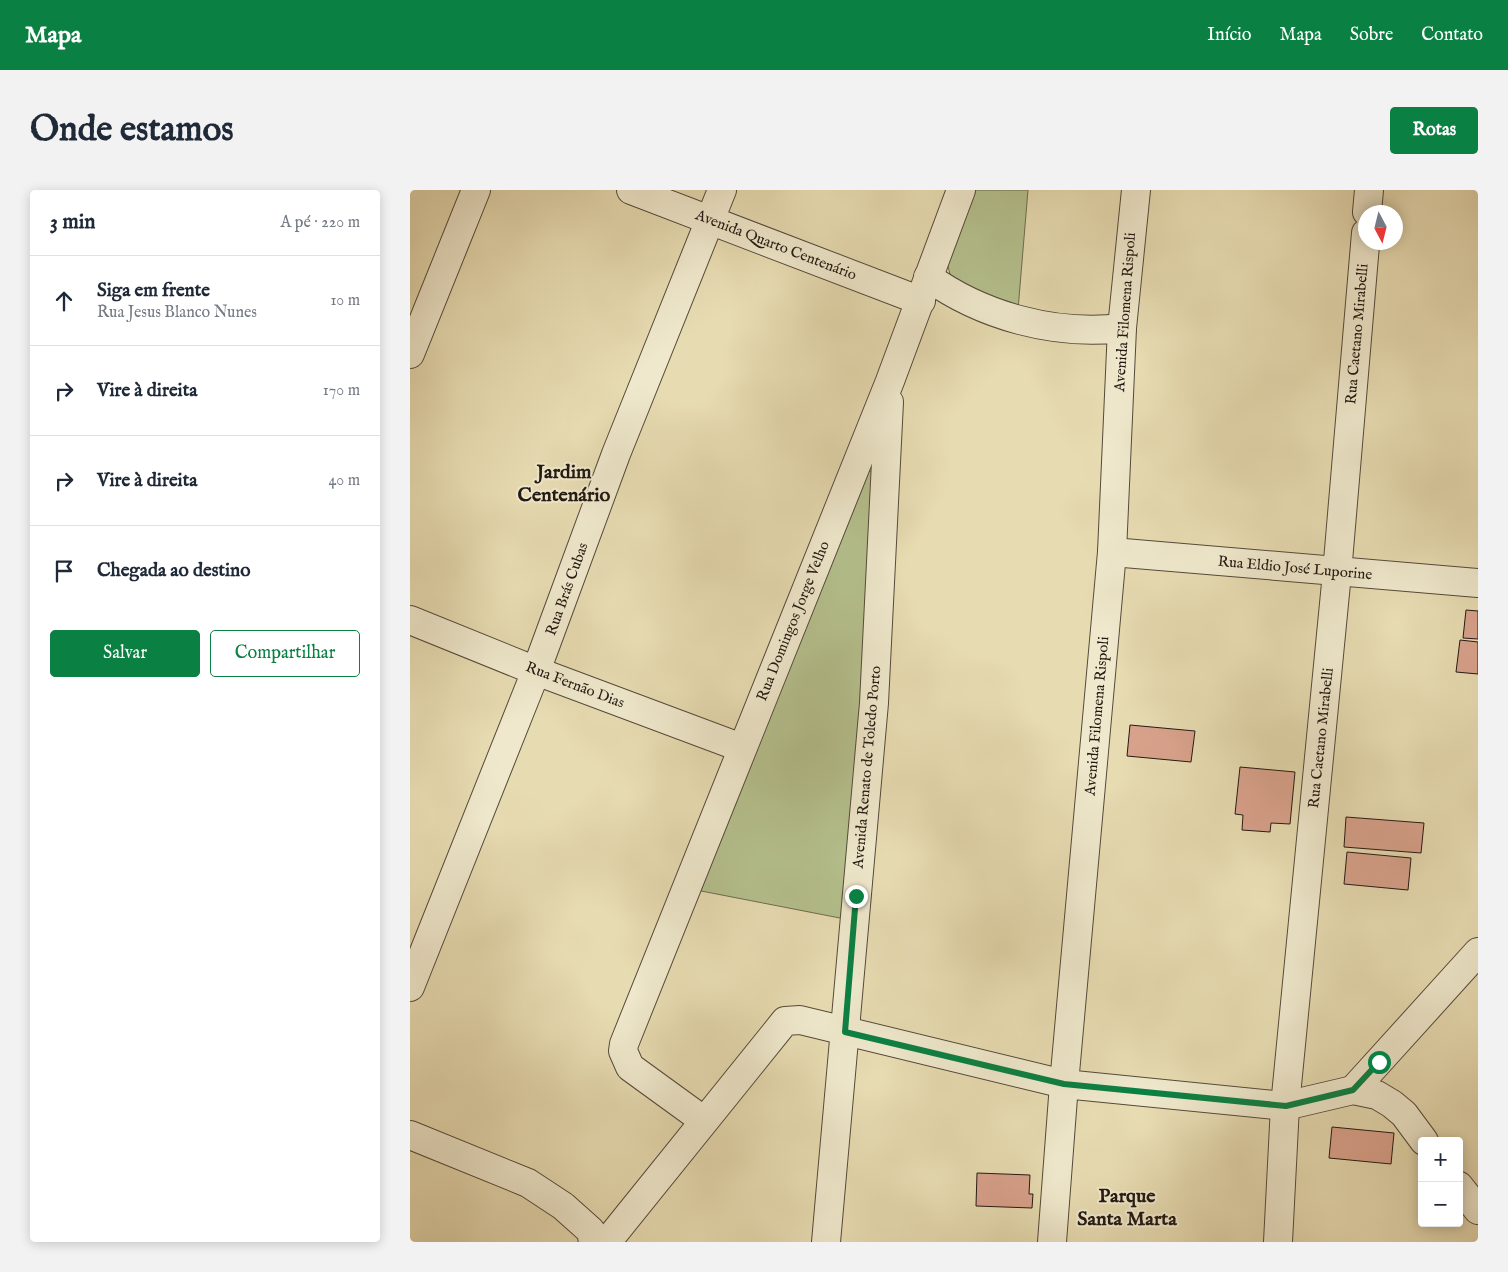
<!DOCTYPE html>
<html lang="pt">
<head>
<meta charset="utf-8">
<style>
	:root { --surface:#fff; --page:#f2f2f3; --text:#1f2937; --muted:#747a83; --line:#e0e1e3; --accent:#0b8043 }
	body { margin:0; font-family:"IM FELL English",serif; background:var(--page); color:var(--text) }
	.controls { position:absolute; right:15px; bottom:15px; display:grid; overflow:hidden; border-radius:5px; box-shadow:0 2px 12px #0003 }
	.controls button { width:45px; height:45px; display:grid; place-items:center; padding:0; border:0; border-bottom:1px solid var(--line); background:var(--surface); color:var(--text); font:25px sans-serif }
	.compass { position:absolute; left:948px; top:15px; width:45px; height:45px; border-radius:50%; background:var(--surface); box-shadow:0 2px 12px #0003; rotate:173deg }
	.stop { position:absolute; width:15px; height:15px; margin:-11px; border:4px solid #0b8043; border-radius:50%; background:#fff }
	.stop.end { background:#0b8043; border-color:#fff; box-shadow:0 1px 5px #0008 }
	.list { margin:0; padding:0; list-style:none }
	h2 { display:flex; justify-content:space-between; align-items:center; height:65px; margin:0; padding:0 20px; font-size:21px }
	h2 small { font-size:16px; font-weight:400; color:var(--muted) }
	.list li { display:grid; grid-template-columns:32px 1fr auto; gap:15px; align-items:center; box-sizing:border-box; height:90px; padding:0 20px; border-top:1px solid var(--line) }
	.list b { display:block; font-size:19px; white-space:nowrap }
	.list p { margin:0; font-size:16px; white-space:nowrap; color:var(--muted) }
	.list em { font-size:16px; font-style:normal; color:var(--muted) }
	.actions { display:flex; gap:10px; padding:15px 20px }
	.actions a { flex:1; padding:11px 0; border:1px solid var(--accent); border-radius:5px; text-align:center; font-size:18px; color:var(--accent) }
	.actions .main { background:var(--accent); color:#fff }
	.icon { flex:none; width:28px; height:28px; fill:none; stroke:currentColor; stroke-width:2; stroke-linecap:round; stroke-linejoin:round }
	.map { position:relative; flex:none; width:1068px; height:1052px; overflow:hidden; border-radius:5px }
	header { display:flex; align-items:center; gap:30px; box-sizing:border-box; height:70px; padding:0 25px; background:var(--accent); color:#fff }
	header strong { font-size:24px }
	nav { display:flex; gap:28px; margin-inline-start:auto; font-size:18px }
	.intro { display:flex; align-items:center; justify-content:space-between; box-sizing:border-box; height:120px; padding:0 30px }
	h1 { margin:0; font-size:35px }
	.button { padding:12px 22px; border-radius:5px; background:var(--accent); color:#fff; font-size:18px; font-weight:700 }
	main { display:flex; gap:30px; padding:0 30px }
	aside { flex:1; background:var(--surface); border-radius:5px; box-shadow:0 2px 12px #0003 }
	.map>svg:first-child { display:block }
	.green { fill:#b4c08d; stroke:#6c6c50 }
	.building { fill:#d9a28c; stroke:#231913 }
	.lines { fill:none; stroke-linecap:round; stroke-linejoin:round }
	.minor-casing { stroke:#544a3a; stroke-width:30 }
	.minor { stroke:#efe8cc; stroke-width:28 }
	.route { stroke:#0b8043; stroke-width:6 }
	.labels { text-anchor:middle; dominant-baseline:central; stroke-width:4; stroke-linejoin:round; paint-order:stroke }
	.street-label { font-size:15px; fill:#231913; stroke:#efe8cc }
	.district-label { font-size:20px; font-weight:bold; fill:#231913; stroke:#efe8cc }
</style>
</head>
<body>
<header>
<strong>Mapa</strong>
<nav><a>Início</a><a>Mapa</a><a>Sobre</a><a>Contato</a></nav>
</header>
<div class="intro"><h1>Onde estamos</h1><a class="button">Rotas</a></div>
<main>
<aside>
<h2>3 min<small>A pé · 220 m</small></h2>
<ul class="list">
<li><svg class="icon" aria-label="ahead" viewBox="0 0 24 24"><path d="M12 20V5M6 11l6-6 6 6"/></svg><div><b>Siga em frente</b><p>Rua Jesus Blanco Nunes</p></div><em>10 m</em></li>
<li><svg class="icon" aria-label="right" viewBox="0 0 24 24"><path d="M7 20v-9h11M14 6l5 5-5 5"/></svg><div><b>Vire à direita</b></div><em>170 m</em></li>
<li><svg class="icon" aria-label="right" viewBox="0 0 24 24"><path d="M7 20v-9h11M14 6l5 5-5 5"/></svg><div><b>Vire à direita</b></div><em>40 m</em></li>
<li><svg class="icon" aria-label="arrive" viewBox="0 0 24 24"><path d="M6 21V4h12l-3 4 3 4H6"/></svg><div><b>Chegada ao destino</b></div></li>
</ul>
<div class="actions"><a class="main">Salvar</a><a>Compartilhar</a></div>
</aside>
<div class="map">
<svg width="1068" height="1052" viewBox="0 0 1068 1052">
	<rect width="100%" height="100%" fill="#e7dbb1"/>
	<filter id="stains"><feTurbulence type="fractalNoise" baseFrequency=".004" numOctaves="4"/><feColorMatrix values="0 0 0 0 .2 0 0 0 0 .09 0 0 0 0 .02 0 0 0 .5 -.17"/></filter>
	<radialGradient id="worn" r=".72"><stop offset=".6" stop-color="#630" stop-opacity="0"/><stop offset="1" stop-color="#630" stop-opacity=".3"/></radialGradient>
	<g class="green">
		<polygon points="562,0 618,0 608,120 548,95 540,84 537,73"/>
		<polygon points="460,281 466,282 469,286 435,729 281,699 456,284"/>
	</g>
	<g class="building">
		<polygon points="1056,420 1068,421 1068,449 1053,448"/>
		<polygon points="1050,450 1068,452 1068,484 1046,482"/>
		<polygon points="720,535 785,541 781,572 717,566"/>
		<polygon points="830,577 885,582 880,634 861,633 860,642 832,640 833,625 825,624"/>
		<polygon points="936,627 1014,633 1011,663 934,657"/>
		<polygon points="937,662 1001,668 998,700 934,694"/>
		<polygon points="922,937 984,943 981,974 919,968"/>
		<polygon points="567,983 620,985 619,1004 623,1004 622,1018 566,1016"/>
	</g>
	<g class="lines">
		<g class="minor-casing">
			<g id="minor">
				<polyline points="221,0 511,111"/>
				<polyline points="957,22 959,0"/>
				<path d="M518,87C572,126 645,146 712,138"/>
				<polyline points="0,164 66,0"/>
				<polyline points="702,362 1068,393"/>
				<polyline points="0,430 126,481 332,558"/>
				<polyline points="0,797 126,481 206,264 312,0"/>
				<polyline points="943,900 1068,762"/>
				<polyline points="293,930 220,877 213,861 214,854 480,191 551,0"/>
				<polyline points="0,945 118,993 153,1016 181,1041 183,1052"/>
				<polyline points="1049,996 1068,1020"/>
				<polyline points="197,1052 375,831 390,830 654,894 875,916 943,900 967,905 982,914 994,924 1014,951"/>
				<polyline points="416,1052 464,513 479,212"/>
				<polyline points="642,1052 654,894 702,362 712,138 726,0"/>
				<polyline points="868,1052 875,916 927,383 956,43"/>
			</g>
		</g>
		<use href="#minor" class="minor"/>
	</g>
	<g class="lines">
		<polyline class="route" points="446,706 435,842 654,894 876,916 943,900 969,872"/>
	</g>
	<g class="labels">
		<g class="street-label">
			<text transform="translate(366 55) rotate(21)">Avenida Quarto Centenário</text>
			<text transform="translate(715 122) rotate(-86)">Avenida Filomena Rispoli</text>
			<text transform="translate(947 144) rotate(-85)">Rua Caetano Mirabelli</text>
			<text transform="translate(885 378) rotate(5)">Rua Eldio José Luporine</text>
			<text transform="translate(157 399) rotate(-70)">Rua Brás Cubas</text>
			<text transform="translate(383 431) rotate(-68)">Rua Domingos Jorge Velho</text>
			<text transform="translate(165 495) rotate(21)">Rua Fernão Dias</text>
			<text transform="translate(687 526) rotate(-85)">Avenida Filomena Rispoli</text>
			<text transform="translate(911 548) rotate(-84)">Rua Caetano Mirabelli</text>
			<text transform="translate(457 577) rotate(-85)">Avenida Renato de Toledo Porto</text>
		</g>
		<g class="district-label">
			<text x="154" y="282">Jardim<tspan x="154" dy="23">Centenário</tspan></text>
			<text x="717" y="1006">Parque<tspan x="717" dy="23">Santa Marta</tspan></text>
		</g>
	</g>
	<rect width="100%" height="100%" filter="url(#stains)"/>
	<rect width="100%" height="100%" fill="url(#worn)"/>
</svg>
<div class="controls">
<button>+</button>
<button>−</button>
</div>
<svg class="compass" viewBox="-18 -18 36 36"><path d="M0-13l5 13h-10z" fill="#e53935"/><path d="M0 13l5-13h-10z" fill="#747a83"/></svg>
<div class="stop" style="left:969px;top:872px"></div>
<div class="stop end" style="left:446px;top:706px"></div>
</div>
</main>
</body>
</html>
